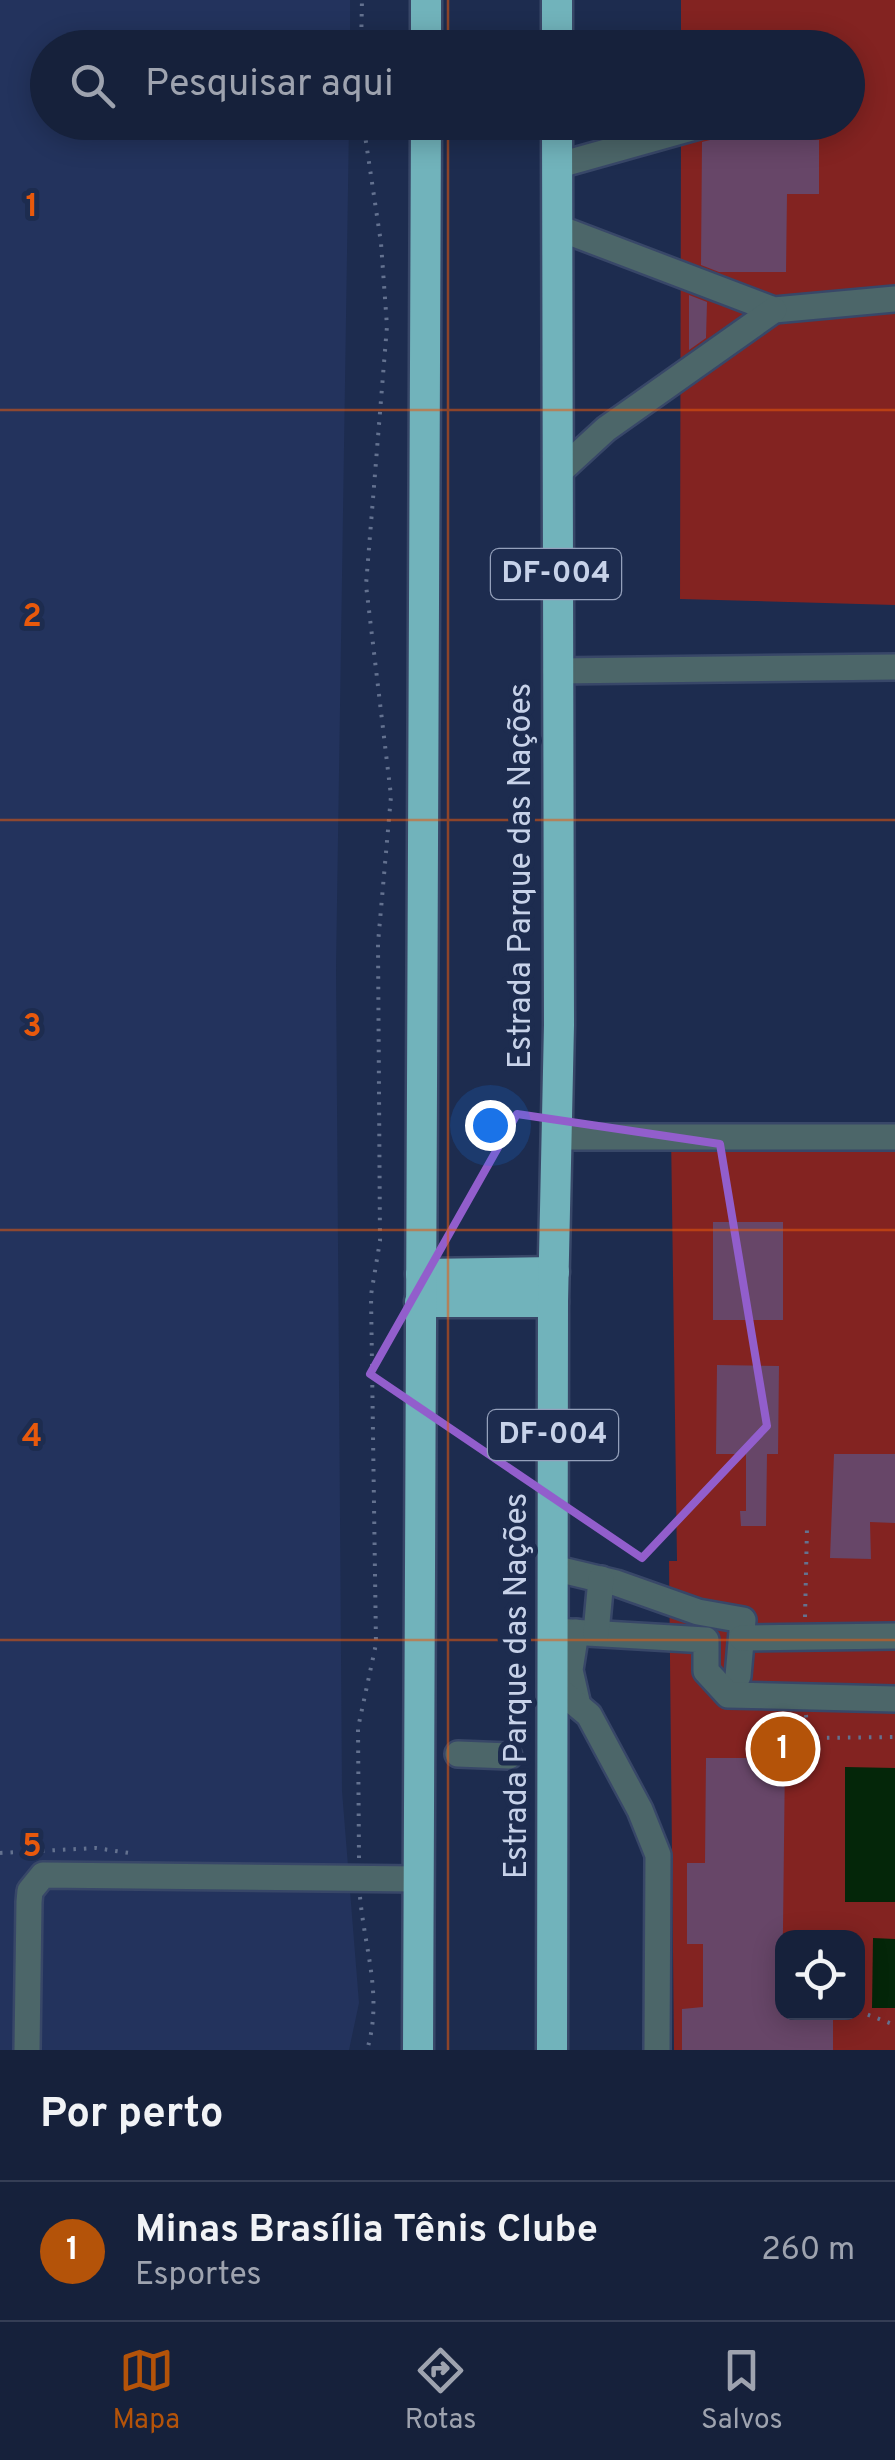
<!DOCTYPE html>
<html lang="pt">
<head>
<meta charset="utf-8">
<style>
	:root { --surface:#16213b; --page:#232e46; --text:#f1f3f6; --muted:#9ea3af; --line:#353e55; --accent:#b45309 }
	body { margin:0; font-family:Overpass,sans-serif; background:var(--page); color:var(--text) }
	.controls { position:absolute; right:30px; bottom:30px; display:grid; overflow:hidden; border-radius:20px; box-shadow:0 5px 25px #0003 }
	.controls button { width:90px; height:90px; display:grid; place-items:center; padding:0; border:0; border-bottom:2px solid var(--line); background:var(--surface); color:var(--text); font:50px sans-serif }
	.you { position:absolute; left:490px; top:1125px; width:35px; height:35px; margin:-25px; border:8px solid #fff; border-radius:50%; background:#1a73e8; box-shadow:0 0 0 15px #1a73e833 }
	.badge { display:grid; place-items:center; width:65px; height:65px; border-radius:50%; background:var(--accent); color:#fff; font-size:32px; font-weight:700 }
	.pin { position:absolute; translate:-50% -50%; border:5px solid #fff; box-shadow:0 2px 10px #0006 }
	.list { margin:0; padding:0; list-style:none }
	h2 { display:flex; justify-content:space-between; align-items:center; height:130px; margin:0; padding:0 40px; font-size:42px }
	h2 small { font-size:32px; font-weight:400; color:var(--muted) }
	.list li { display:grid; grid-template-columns:65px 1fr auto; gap:30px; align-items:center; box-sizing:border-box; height:140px; padding:0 40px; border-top:2px solid var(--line) }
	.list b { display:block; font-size:38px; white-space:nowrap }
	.list p { margin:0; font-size:32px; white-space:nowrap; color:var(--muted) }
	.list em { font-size:32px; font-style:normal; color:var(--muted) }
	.icon { flex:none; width:55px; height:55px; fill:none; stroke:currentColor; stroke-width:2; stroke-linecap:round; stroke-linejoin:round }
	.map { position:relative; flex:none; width:895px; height:2050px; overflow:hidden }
	.search { position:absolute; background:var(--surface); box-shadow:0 5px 25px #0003; left:30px; right:30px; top:30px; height:110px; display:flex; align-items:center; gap:25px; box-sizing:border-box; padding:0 35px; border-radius:55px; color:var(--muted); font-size:38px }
	.sheet { height:270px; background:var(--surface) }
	nav { display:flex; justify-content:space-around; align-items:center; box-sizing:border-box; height:140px; border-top:2px solid var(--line); background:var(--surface); font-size:28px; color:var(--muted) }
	nav a { display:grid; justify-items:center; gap:5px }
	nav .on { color:var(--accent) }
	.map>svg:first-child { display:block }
	.built { fill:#23335d }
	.green { fill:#832321; fill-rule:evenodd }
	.water { fill:#042609 }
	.building { fill:#674668 }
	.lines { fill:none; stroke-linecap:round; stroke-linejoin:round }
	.minor-casing { stroke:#384768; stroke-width:30 }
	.highway-casing { stroke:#384768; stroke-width:35 }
	.path { stroke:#647290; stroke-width:4; stroke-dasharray:2.5 8; stroke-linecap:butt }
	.minor { stroke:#4c6669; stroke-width:25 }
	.highway { stroke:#71b3bb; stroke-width:30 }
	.marked { fill:none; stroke:#925ecc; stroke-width:8; stroke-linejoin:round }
	.grid { fill:none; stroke:#e8590c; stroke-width:2.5; stroke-opacity:0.55 }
	.labels { text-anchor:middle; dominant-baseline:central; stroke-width:10; stroke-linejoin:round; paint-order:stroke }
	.shield { fill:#1d2c4f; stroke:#94a0bb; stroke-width:2.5 }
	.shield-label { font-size:30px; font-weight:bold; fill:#c7d2e9 }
	.street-label { font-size:32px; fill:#c7d2e9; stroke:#1d2c4f }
	.grid-label { font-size:32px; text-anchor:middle; font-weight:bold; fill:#e8590c; stroke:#1d2c4f; stroke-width:10; stroke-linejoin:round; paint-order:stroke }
</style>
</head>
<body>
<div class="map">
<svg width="895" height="2050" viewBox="0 0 895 2050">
	<rect width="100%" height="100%" fill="#1d2c4f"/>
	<polygon class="built" points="0,0 350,0 350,47 48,48 48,122 349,123 336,968 342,1791 359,2003 349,2050 0,2050"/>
	<g class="green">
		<polygon points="681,0 895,0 895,605 680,599 681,123 848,122 848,48 681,47"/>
		<path d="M895,1131V2050H674L669,1561H677L671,1132ZM782,1938H858V2012H782Z"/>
	</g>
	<g class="water">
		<polygon points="845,1767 895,1768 895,1902 845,1902"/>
		<polygon points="873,1938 895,1939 895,2008 872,2008"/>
	</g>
	<g class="building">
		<polygon points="714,139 819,140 819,194 787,194 786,272 719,272 701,265 702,142"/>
		<polygon points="689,295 707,302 706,338 689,350"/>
		<rect x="713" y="1222" width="70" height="98"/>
		<polygon points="717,1365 779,1366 778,1454 767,1454 766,1526 741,1526 740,1511 746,1511 746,1454 716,1454"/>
		<polygon points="834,1454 895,1454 895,1523 870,1522 871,1559 830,1558"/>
		<polygon points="706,1758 785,1758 782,2012 833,2012 833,2050 682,2050 682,2009 703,2007 703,1944 687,1944 687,1863 705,1863"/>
	</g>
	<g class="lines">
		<g class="minor-casing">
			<g id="minor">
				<polyline points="556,166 713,122"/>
				<polyline points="556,227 774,310 895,299"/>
				<polyline points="557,474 606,429 774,310"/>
				<polyline points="556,671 895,667"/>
				<polyline points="557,1137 895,1137"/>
				<polyline points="553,1568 616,1583 698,1612 743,1620 738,1676"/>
				<polyline points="553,1631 706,1640 706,1671 728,1695 895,1699"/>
				<polyline points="576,1632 570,1670 577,1701"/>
				<polyline points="596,1633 601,1579"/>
				<polyline points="742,1638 895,1636"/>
				<polyline points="553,1685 589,1715 640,1810 658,1855 657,2050"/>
				<polyline points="458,1754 509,1756"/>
				<polyline points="27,2050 29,1902 30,1891 43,1875 418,1879"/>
			</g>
		</g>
		<g class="highway-casing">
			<g id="highway">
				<polyline points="426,48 426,0"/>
				<polyline points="557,48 557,0"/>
				<polyline points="421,1274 554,1272"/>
				<polyline points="420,1302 553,1302"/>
				<polyline points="418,2050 426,122"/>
				<polyline points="552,2050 553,1302 559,1025 557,122"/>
			</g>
		</g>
		<g class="path">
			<polyline points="361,48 362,0"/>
			<polyline points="805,1617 807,1528"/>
			<polyline points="806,1715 808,1738 895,1737"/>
			<polyline points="0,1853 96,1848 129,1853"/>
			<polyline points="359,1858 358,1728 376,1644 371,1295 380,1241 378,943 391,796 366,585 387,326 381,243 363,122"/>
			<path d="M360,1897C365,1951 383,1997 367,2050"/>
			<polyline points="858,2011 895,2025"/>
		</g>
		<use href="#minor" class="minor"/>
		<use href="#highway" class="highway"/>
	</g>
	<path class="marked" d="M517,1114L720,1144L767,1426L642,1558L370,1374Z"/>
	<path class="grid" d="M448,0V48M448,122V2050M0,410H895M0,820H895M0,1230H895M0,1640H895"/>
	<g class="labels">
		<g class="shield">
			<rect x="491" y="549" width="130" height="50" rx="8"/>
			<rect x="488" y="1410" width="130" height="50" rx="8"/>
		</g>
		<g class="shield-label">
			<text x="556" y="574">DF-004</text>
			<text x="553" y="1435">DF-004</text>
		</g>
		<g class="street-label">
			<text transform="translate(522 876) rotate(-90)">Estrada Parque das Nações</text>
			<text transform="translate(518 1686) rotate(-90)">Estrada Parque das Nações</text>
		</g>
	</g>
	<g class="grid-label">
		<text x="32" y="216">1</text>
		<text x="32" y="626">2</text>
		<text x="32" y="1036">3</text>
		<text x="32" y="1446">4</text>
		<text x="32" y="1856">5</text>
	</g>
</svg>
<div class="controls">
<button><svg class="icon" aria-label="locate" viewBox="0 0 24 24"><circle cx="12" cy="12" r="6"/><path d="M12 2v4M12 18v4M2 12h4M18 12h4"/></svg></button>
</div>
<div class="you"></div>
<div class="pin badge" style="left:783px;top:1749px">1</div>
<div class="search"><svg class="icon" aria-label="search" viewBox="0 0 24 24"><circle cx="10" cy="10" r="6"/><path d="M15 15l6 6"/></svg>Pesquisar aqui</div>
</div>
<section class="sheet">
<h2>Por perto<small></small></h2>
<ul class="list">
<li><span class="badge">1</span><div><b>Minas Brasília Tênis Clube</b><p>Esportes</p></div><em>260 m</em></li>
</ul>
</section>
<nav>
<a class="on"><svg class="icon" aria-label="map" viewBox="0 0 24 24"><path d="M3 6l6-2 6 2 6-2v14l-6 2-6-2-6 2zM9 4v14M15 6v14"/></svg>Mapa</a>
<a><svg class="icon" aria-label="directions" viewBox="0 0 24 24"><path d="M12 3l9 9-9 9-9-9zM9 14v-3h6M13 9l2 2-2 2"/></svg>Rotas</a>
<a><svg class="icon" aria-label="saved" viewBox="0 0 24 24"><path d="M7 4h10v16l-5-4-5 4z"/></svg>Salvos</a>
</nav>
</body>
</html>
